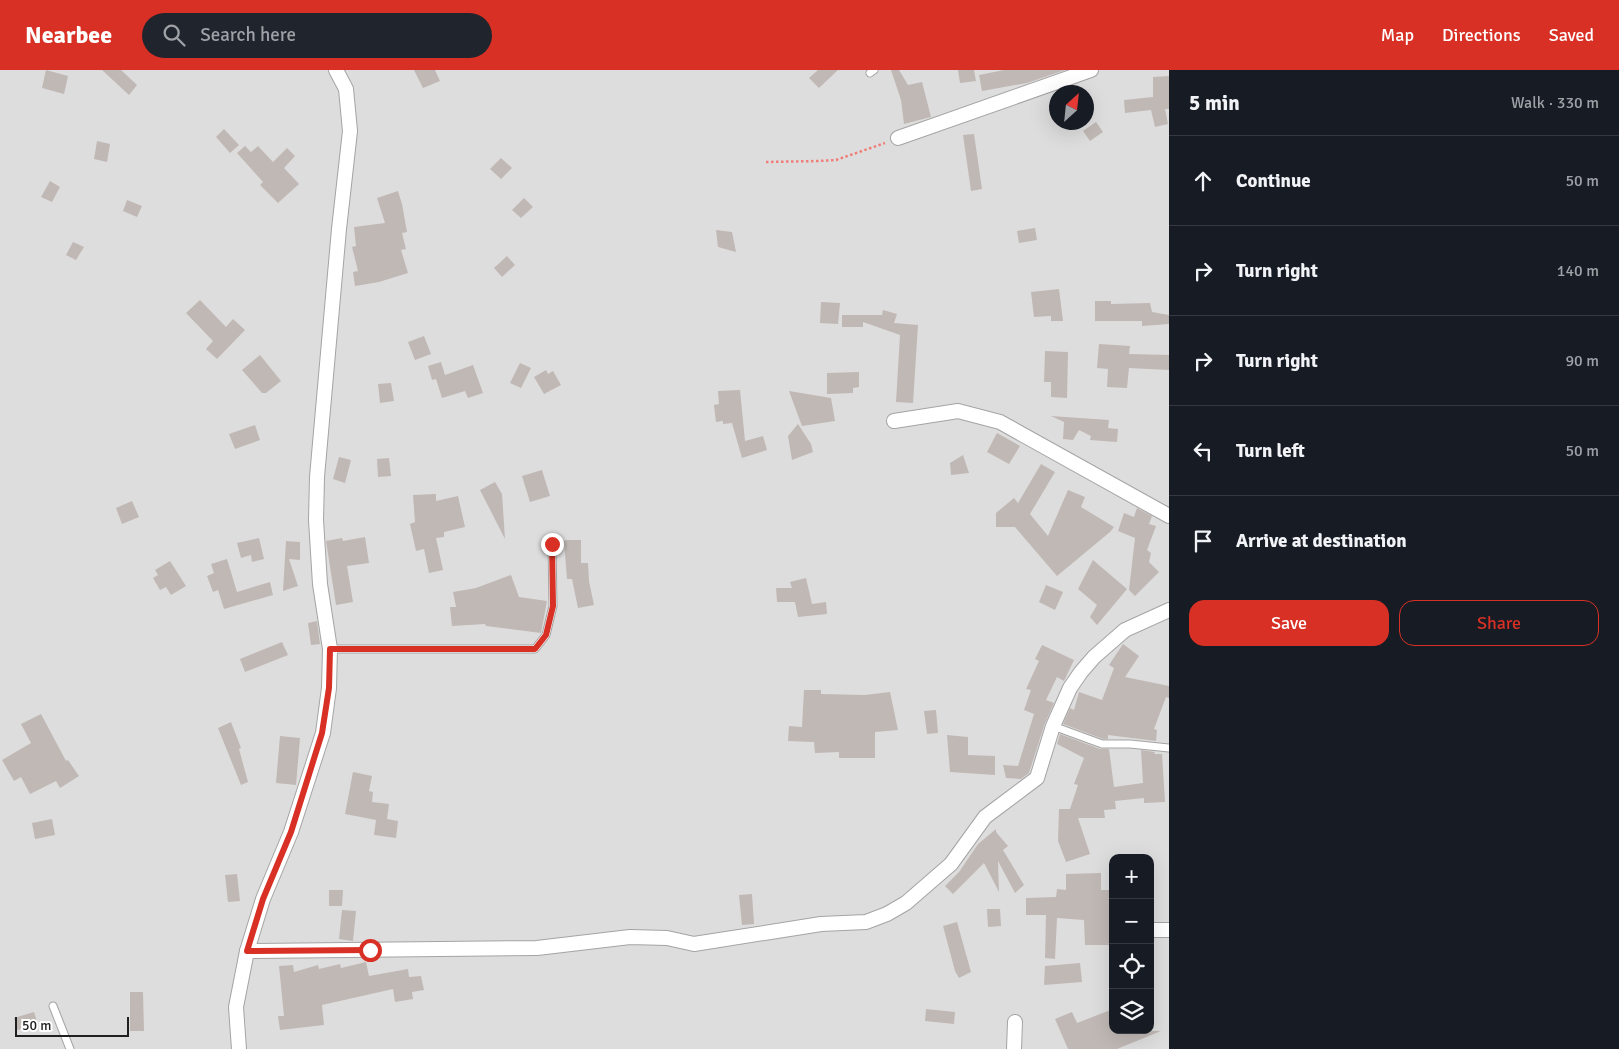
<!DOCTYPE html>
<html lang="en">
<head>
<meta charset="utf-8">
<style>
	:root { --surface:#171b24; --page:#20242c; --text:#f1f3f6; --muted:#9ea1a6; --line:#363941; --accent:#d93025 }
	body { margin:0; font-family:Signika,sans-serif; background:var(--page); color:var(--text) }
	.controls { position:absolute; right:15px; bottom:15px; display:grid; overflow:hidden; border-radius:10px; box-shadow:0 5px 20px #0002 }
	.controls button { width:45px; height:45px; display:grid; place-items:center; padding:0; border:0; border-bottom:1px solid var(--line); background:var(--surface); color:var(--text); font:25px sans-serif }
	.compass { position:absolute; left:1049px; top:15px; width:45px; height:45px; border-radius:50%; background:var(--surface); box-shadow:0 5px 20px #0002; rotate:27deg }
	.scale { position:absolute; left:15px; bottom:12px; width:114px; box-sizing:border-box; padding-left:5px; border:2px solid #202020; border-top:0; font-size:14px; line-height:18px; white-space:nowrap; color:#202020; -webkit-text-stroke:4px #fff; paint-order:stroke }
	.stop { position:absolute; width:15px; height:15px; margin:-11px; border:4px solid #d93025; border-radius:50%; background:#fff }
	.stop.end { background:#d93025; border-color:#fff; box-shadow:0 1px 5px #0008 }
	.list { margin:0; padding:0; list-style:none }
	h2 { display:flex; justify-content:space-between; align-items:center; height:65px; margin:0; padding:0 20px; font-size:21px }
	h2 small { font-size:16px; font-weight:400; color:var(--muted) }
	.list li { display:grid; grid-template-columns:32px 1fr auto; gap:15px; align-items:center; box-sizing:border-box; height:90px; padding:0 20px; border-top:1px solid var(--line) }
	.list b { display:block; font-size:19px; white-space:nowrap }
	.list em { font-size:16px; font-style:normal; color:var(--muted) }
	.actions { display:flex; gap:10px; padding:15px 20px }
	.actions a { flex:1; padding:11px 0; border:1px solid var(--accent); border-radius:15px; text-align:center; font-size:18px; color:var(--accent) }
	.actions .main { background:var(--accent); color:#fff }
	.icon { flex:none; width:28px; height:28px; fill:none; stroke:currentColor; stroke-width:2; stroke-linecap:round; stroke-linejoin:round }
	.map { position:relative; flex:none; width:1169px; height:979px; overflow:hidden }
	header { display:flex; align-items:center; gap:30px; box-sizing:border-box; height:70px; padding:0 25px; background:var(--accent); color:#fff }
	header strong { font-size:24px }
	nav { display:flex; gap:28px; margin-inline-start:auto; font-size:18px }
	.search { width:350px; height:45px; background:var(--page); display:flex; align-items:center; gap:12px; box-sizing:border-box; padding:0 18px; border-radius:28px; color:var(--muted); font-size:19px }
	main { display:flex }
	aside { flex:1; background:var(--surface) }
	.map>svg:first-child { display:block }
	.residential { fill:#dedddd; fill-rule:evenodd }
	.building { fill:#c0b8b4 }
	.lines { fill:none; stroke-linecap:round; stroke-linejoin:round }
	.service-casing { stroke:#a4a4a4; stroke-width:9 }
	.minor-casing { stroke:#a4a4a4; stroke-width:16 }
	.path { stroke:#ef7e79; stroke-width:2.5; stroke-dasharray:2.5 2.5; stroke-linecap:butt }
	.service { stroke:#fff; stroke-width:7 }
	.minor { stroke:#fff; stroke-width:14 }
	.route { stroke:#d93025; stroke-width:6 }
</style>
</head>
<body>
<header>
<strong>Nearbee</strong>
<div class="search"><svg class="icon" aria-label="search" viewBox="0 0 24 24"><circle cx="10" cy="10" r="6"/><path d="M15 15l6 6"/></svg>Search here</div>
<nav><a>Map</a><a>Directions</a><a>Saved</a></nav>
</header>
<main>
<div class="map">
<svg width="1169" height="979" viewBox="0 0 1169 979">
	<rect width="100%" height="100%" fill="#f0ece7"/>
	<path class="residential" d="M0,0H1169V979H0ZM1056,22H1086V52H1056ZM1113,788H1150V960H1113Z"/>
	<g class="building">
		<polygon points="46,0 68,6 64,24 42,18"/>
		<polygon points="102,0 121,0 137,15 129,25"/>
		<polygon points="414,0 435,0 440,11 423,18"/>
		<polygon points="818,0 838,0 819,18 809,8"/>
		<polygon points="891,0 899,0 908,15 922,12 931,47 904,54 901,30"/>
		<polygon points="958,0 974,0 976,11 960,13"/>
		<polygon points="1004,0 1065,0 1027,13 982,21 979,5"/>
		<polygon points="1169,6 1169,39 1165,39 1168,54 1155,57 1151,40 1125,43 1124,30 1153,27 1153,7"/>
		<polygon points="1096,52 1103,62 1090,71 1083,61"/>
		<polygon points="224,59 239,75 230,83 216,67"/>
		<polygon points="974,64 982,119 971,121 963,65"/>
		<polygon points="97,71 110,74 107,92 94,89"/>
		<polygon points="245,76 251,82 258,76 273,92 287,78 295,86 284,98 299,114 278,133 260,115 263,112 237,83"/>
		<polygon points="501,88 512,98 501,109 490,99"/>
		<polygon points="50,111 60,117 52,132 41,127"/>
		<polygon points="398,121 402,134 407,162 402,163 406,179 401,180 408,203 379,212 355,216 353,202 358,201 352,177 356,176 354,157 385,153 377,128"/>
		<polygon points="524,128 533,137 521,148 512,140"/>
		<polygon points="127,130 142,136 137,147 123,141"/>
		<polygon points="1035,158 1037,170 1019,173 1017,161"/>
		<polygon points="716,160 732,162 736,182 718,177"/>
		<polygon points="73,172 84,177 76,190 66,185"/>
		<polygon points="507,186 515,195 502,207 494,198"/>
		<polygon points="1059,219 1063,251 1051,251 1051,246 1034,247 1031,222"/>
		<polygon points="200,230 226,257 233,249 245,260 217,289 206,279 213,271 186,243"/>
		<polygon points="1095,231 1111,231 1111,234 1150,233 1152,242 1169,245 1169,254 1142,256 1142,251 1095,251"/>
		<polygon points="821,232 840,233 838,254 820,253"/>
		<polygon points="883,240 897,244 894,253 918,255 913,333 896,332 900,265 863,252 863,257 842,257 842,245 882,245"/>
		<polygon points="424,266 431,284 415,290 408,272"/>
		<polygon points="1099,274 1130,276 1129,284 1169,285 1169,300 1129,298 1127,318 1107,317 1108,299 1097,298"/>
		<polygon points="1045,281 1068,282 1067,328 1051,327 1051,312 1044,312"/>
		<polygon points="260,285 281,311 266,323 262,323 242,300"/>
		<polygon points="441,292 445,305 473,295 483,323 468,328 465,321 442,328 436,309 432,310 428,296"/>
		<polygon points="520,293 531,298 521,318 510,313"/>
		<polygon points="546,300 548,304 553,301 561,315 544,324 534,307"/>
		<polygon points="859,302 859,317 853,318 853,323 827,324 827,303"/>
		<polygon points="391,313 394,331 380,333 378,314"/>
		<polygon points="740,320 745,371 763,366 767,380 742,388 732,353 723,354 723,351 716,352 714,335 719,334 718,321"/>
		<polygon points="789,321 831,328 835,351 802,356"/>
		<polygon points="1051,346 1109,350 1108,358 1118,359 1117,372 1090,370 1091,366 1079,360 1073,370 1063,369 1064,352"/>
		<polygon points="798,354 811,374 813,382 792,390 788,366"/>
		<polygon points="255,355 260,370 235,379 229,364"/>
		<polygon points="997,363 1020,376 1009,394 987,382"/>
		<polygon points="963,385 969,403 951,405 950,393"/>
		<polygon points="339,387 351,390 345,413 333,409"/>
		<polygon points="389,388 391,406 378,407 377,389"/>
		<polygon points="1041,394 1055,402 1030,444 1048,466 1068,420 1085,427 1081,437 1114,457 1110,462 1057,506 1015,457 996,457 996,443 1014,428 1018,433"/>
		<polygon points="542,400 550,426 530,432 522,406"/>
		<polygon points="495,412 502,424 505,469 480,420"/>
		<polygon points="436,424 436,431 458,426 465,457 444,462 444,467 436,468 443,500 429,503 424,479 416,481 410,454 415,452 413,425"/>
		<polygon points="132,431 139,447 122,454 116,438"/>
		<polygon points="1137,438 1152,446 1149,454 1156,456 1147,480 1151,483 1149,492 1159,502 1135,526 1129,520 1135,468 1118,461 1124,443 1134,447"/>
		<polygon points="365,467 369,493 347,496 353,532 336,535 326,471 342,468 343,471"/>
		<polygon points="259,468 264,489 252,492 251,485 241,488 237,473"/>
		<polygon points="566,470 581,470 581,493 588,493 589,511 594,535 578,538 572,509 567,509 564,471"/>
		<polygon points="286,471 300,472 300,490 289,489 298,516 283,521"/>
		<polygon points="227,489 237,522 270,512 273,525 224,539 218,520 213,522 207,506 214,503 211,494"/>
		<polygon points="1093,490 1127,519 1097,555 1090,547 1097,535 1078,519"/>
		<polygon points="170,491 186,516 171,525 166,517 160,520 153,508 158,505 155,500"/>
		<polygon points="511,505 519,527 547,531 541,563 486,556 485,554 452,556 450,537 456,537 453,522 476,518"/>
		<polygon points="806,508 812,534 826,532 827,544 798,547 795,532 777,532 776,518 792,518 790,512"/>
		<polygon points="1046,515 1063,522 1055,540 1039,532"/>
		<polygon points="317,551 320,574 311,575 308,553"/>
		<polygon points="282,572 288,585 245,602 240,589"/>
		<polygon points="1123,574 1139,586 1125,607 1169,616 1169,628 1166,627 1154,659 1157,660 1156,671 1108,665 1108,669 1103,669 1063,654 1070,638 1074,640 1079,622 1102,630 1114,598 1109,595"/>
		<polygon points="1042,575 1074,590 1064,611 1057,607 1046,630 1054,633 1045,653 1029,703 1021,709 1006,708 1003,695 1018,696 1034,644 1024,640 1031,620 1026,619 1039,591 1035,589"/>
		<polygon points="804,620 821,620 821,624 865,625 890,622 898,660 875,662 875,688 839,688 839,682 815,683 814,672 788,671 789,656 802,657"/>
		<polygon points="936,640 938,663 927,664 924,641"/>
		<polygon points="41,644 66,691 68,690 79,706 60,718 56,711 30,724 21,707 14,711 2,690 31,673 21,654"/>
		<polygon points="231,652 241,678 239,679 248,712 241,715 218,658"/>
		<polygon points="1060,664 1100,679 1109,679 1114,717 1143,713 1141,680 1155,682 1154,684 1162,684 1165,732 1144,733 1144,728 1115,731 1116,739 1104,740 1105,748 1078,748 1090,784 1066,792 1058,771 1059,739 1070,739 1078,715 1074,714 1084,688 1057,674"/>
		<polygon points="947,665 968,667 968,685 995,686 995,705 950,702"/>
		<polygon points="280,666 300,668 296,715 276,713"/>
		<polygon points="353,702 372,706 369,721 373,722 372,732 389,734 387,749 398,751 396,768 374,765 376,750 345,744"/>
		<polygon points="52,749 55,765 35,769 32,753"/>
		<polygon points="996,759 996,762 1008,776 1003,780 1024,815 1015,823 998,791 999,822 984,793 953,824 945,816 959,802 978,774"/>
		<polygon points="1101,803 1101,820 1113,820 1113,875 1085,875 1084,850 1057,848 1055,889 1045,888 1046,845 1026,845 1026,828 1056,827 1057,819 1066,820 1066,804"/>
		<polygon points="237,804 240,831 228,832 225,805"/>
		<polygon points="329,820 343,820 342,836 329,836"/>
		<polygon points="752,824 754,854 742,855 739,825"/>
		<polygon points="987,839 1000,839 1001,856 988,857"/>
		<polygon points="342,840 356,841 353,871 339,869"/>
		<polygon points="957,852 971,902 959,908 955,901 943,856"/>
		<polygon points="366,892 369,906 408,899 409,907 421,906 424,920 412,922 413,929 395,932 393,919 322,935 324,955 280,960 278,946 284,946 279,896 293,895 294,902 318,895 319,899 340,894 341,898"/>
		<polygon points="1080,893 1082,912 1044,915 1045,896"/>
		<polygon points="130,922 143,922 144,961 130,961"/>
		<polygon points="926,939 955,942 954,954 925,951"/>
		<polygon points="1113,939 1113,960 1161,961 1117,979 1068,979 1055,949 1072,942 1077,953"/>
		<polygon points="34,942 38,955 17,960 14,948"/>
	</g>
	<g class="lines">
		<g class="service-casing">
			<g id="service">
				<polyline points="870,3 874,0"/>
				<polyline points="330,579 535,579 546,565 553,536 552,474"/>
				<polyline points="1053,656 1102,674 1130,674 1169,678"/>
				<polyline points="53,936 70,979"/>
			</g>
		</g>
		<g class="minor-casing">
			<g id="minor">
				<polyline points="898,68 1091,0"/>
				<polyline points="894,351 958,341 1000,352 1169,446"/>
				<polyline points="1150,860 1169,860"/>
				<polyline points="247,881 537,878 630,867 667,868 694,874 821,854 866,852 887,844 906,833 951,794 985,747 1037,708 1053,656 1070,618 1081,602 1094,587 1125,560 1169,540"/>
				<polyline points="239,979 236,937 247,881 263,829 291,762 323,663 329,618 330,579 320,514 316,450 317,407 339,159 350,61 346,19 336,0"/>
				<polyline points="1014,979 1015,952"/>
			</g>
		</g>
		<polyline class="path" points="766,92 818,91 836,90 885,73"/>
		<use href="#service" class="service"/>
		<use href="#minor" class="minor"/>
	</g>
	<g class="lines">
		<polyline class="route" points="370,880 247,881 263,829 291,762 322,663 329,618 330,579 535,579 546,565 553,536 552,474"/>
	</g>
</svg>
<div class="controls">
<button>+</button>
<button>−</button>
<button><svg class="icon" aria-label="locate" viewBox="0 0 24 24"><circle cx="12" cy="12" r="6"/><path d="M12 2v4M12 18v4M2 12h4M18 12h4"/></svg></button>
<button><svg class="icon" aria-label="layers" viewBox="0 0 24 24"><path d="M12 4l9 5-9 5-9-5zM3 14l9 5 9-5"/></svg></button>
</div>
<svg class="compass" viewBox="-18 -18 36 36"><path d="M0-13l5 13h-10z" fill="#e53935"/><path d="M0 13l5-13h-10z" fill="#9ea1a6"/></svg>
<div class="scale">50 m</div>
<div class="stop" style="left:370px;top:880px"></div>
<div class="stop end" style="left:552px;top:474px"></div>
</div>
<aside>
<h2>5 min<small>Walk · 330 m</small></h2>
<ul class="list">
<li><svg class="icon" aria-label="ahead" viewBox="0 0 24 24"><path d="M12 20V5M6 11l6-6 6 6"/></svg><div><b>Continue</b></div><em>50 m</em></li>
<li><svg class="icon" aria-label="right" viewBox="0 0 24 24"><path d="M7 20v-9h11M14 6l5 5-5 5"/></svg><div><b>Turn right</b></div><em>140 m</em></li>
<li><svg class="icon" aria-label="right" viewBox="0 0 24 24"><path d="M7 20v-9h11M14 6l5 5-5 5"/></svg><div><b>Turn right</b></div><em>90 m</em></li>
<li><svg class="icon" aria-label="left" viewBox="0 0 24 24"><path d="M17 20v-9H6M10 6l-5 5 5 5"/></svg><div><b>Turn left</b></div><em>50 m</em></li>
<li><svg class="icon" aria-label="arrive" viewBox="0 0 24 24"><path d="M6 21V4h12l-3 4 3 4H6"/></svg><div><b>Arrive at destination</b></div></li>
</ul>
<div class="actions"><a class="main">Save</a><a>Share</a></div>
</aside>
</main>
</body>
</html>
